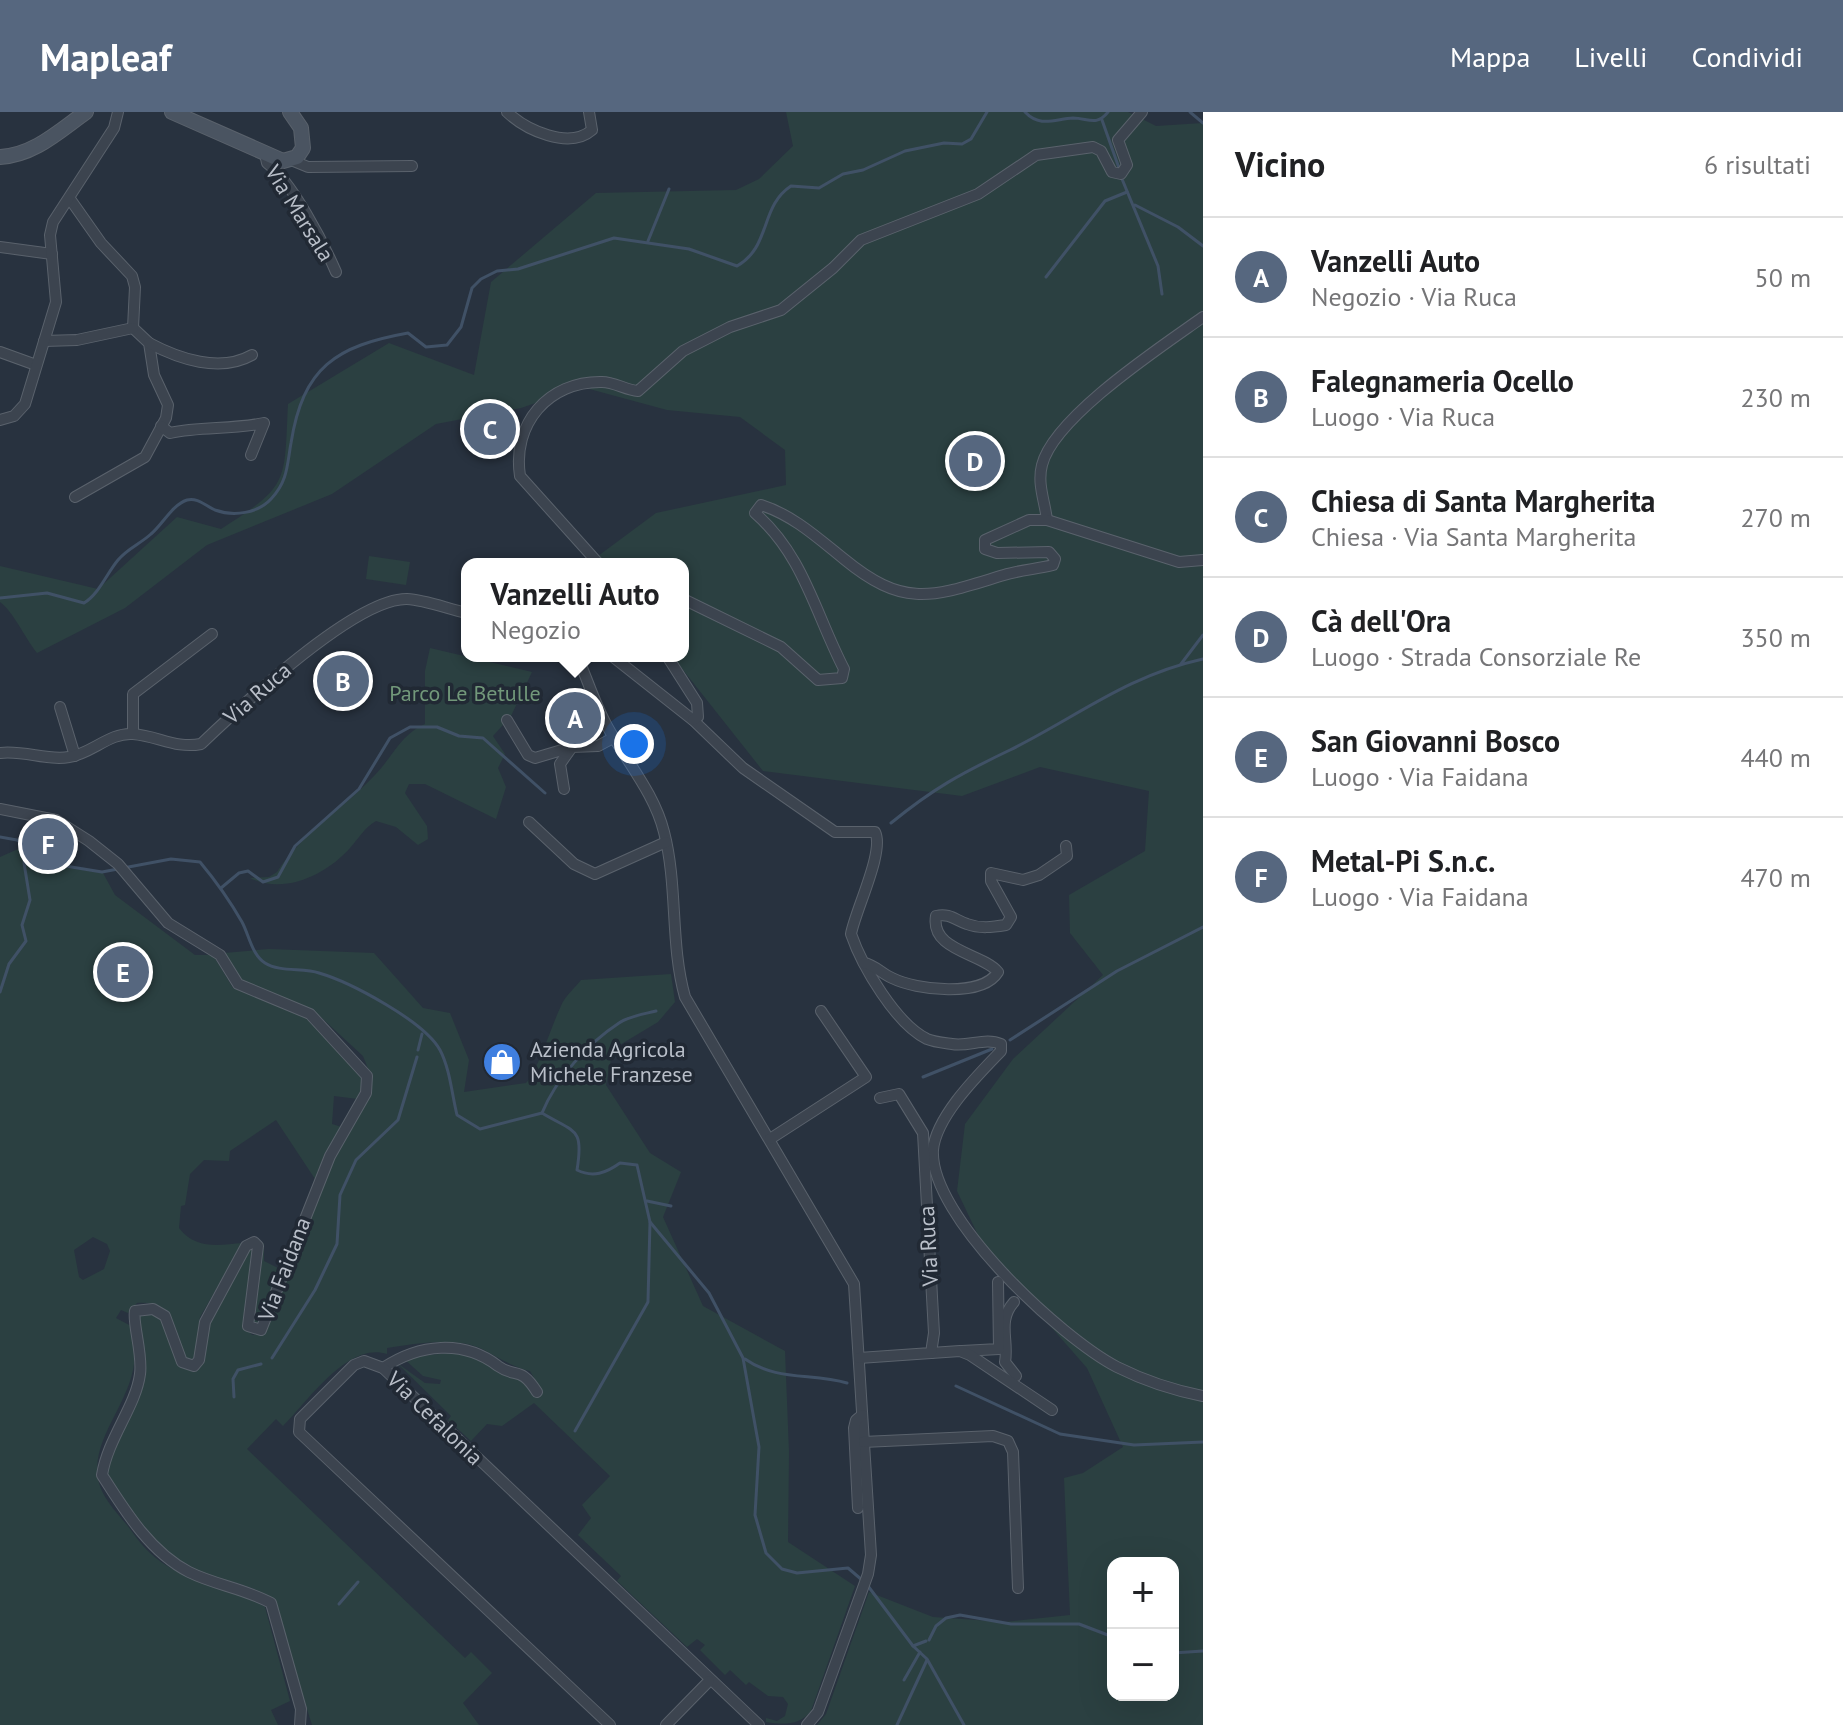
<!DOCTYPE html>
<html lang="it">
<head>
<meta charset="utf-8">
<style>
	:root { --surface:#fff; --page:#f2f2f2; --text:#202124; --muted:#757577; --line:#e0e0e0; --accent:#56677f }
	body { margin:0; font-family:"PT Sans",sans-serif; background:var(--page); color:var(--text) }
	.controls { position:absolute; right:24px; bottom:24px; display:grid; overflow:hidden; border-radius:16px; box-shadow:0 8px 32px #0002 }
	.controls button { width:72px; height:72px; display:grid; place-items:center; padding:0; border:0; border-bottom:2px solid var(--line); background:var(--surface); color:var(--text); font:40px sans-serif }
	.you { position:absolute; left:634px; top:632px; width:28px; height:28px; margin:-20px; border:6px solid #fff; border-radius:50%; background:#1a73e8; box-shadow:0 0 0 12px #1a73e833 }
	.badge { display:grid; place-items:center; width:52px; height:52px; border-radius:50%; background:var(--accent); color:#fff; font-size:26px; font-weight:700 }
	.pin { position:absolute; translate:-50% -50%; border:4px solid #fff; box-shadow:0 2px 8px #0006 }
	.popup { position:absolute; left:461px; top:446px; width:228px; height:104px; box-sizing:border-box; display:grid; place-content:center; border-radius:16px; background:var(--surface); filter:drop-shadow(0 2px 6px #0005); font-size:26px; white-space:nowrap; color:var(--muted) }
	.popup b { font-size:30px; color:var(--text) }
	.popup::after { content:''; position:absolute; left:50%; top:100%; margin-left:-16px; border:16px solid transparent; border-top-color:var(--surface) }
	.list { margin:0; padding:0; list-style:none }
	h2 { display:flex; justify-content:space-between; align-items:center; height:104px; margin:0; padding:0 32px; font-size:34px }
	h2 small { font-size:26px; font-weight:400; color:var(--muted) }
	.list li { display:grid; grid-template-columns:52px 1fr auto; gap:24px; align-items:center; box-sizing:border-box; height:120px; padding:0 32px; border-top:2px solid var(--line) }
	.list b { display:block; font-size:30px; white-space:nowrap }
	.list p { margin:0; font-size:26px; white-space:nowrap; color:var(--muted) }
	.list em { font-size:26px; font-style:normal; color:var(--muted) }
	.map { position:relative; flex:none; width:1203px; height:1613px; overflow:hidden }
	header { display:flex; align-items:center; gap:48px; box-sizing:border-box; height:112px; padding:0 40px; background:var(--accent); color:#fff }
	header strong { font-size:38px }
	nav { display:flex; gap:44px; margin-inline-start:auto; font-size:28px }
	main { display:flex }
	aside { flex:1; background:var(--surface) }
	.map>svg:first-child { display:block }
	.green { fill:#2b4041; fill-rule:evenodd }
	.lines { fill:none; stroke-linecap:round; stroke-linejoin:round }
	.stream { stroke:#405166; stroke-width:3 }
	.street-casing { stroke:#5a626c; stroke-width:12 }
	.secondary-casing { stroke:#5a626c; stroke-width:16 }
	.street { stroke:#3c444f; stroke-width:10 }
	.secondary { stroke:#4a5461; stroke-width:14 }
	.labels { text-anchor:middle; dominant-baseline:central; stroke-width:7; stroke-linejoin:round; paint-order:stroke }
	.street-label { font-size:22px; fill:#b9bfc9; stroke:#212934 }
	.park-label { font-size:22px; fill:#72987a; stroke:#212934 }
	.poi-label { font-size:22px; fill:#b9bfc9; stroke:#212934; text-anchor:start }
</style>
</head>
<body>
<header>
<strong>Mapleaf</strong>
<nav><a>Mappa</a><a>Livelli</a><a>Condividi</a></nav>
</header>
<main>
<div class="map">
<svg width="1203" height="1613" viewBox="0 0 1203 1613">
	<rect width="100%" height="100%" fill="#28323f"/>
	<g class="green">
		<path d="M786,0H1128L1156,14L1203,11V1613H817L826,1602L869,1480L933,1505L1005,1510L1070,1503L1064,1366L1083,1361L1123,1335L1087,1256L987,1142L957,1079L965,1012L1013,947L1103,863L1070,821L1069,783L1145,739L1149,679L1040,655L962,684L763,659L672,544H683V452H598L594,447L656,401L786,373L785,338L740,305L667,298L582,275L521,296L436,312L332,382L207,433L125,496L37,541C25,526 13,499 0,490V454L98,477L177,405L221,417C290,373 284,372 288,292L389,231L474,263L491,170L596,81L736,78L759,67L793,34ZM1113,1451H1173V1583H1113Z"/>
		<polygon points="369,444 410,450 406,473 366,467"/>
		<path d="M430,536L532,560L511,604L493,624L505,642L498,656L506,675L496,707L425,672H409L405,681L427,714L428,727L418,733L396,715L376,709C364,716 359,726 350,736C326,763 284,783 250,766L269,765L277,760C302,721 343,697 374,664C393,645 400,623 425,612V559Z"/>
		<path d="M25,734L46,753L103,761L115,783L195,843H213L233,876L309,906L360,961L364,973L358,987L334,984L332,1012L345,1016L325,1041L315,1067L276,1008L230,1039L229,1049L204,1048L190,1062L185,1093L181,1094L179,1116C196,1138 219,1133 243,1131L200,1205L195,1249H186C177,1222 174,1188 137,1191L128,1201L121,1198L116,1206L131,1214C151,1278 90,1315 98,1366C100,1383 116,1400 127,1413C134,1422 141,1433 150,1441C183,1472 229,1471 265,1495L290,1589L271,1598L278,1613H0V745ZM93,1125L107,1132L110,1139L104,1157L83,1168L79,1165L74,1138Z"/>
		<path d="M269,837L374,841L423,896L450,901L469,948L464,980L526,971C536,963 553,910 561,894C565,884 575,876 581,868L671,862L675,890L658,910L613,937L606,973L650,1041L681,1060L663,1105L703,1194L785,1239L789,1340L788,1430L855,1474L811,1599C800,1613 784,1613 766,1610V1606L777,1609L785,1604L788,1592L783,1585L768,1584L749,1570L746,1573L730,1558L725,1563L700,1538L705,1533L697,1527L687,1535L617,1469L621,1464L578,1423L591,1406L582,1393L610,1364L534,1291L502,1314L487,1312L471,1329L448,1308L451,1304L397,1251L425,1271L440,1272L441,1268L423,1264L403,1246L457,1240L525,1265L540,1286L541,1278L530,1259C510,1254 498,1245 480,1236C454,1225 414,1232 387,1236V1242C348,1229 308,1289 283,1314L276,1307L247,1337L465,1546L471,1540L492,1561L463,1591L479,1613H312L272,1486C248,1471 222,1469 195,1459C154,1442 131,1397 107,1362C110,1326 137,1298 143,1263C147,1241 137,1221 137,1202C168,1197 169,1227 178,1252L191,1257L202,1250L209,1213L251,1134L254,1138L244,1213L252,1223L261,1222L288,1164L331,1051L369,985L371,964L363,944L313,898L239,868L224,841Z"/>
		<polygon points="264,1131 264,1149 278,1156 261,1212 252,1211 260,1134"/>
	</g>
	<g class="lines">
		<g class="stream">
			<path d="M1025,0C1040,16 1055,7 1073,6C1088,6 1096,15 1108,0"/>
			<polyline points="1190,0 1203,11"/>
			<polyline points="1102,8 1119,56"/>
			<polyline points="1122,67 1158,154 1162,182"/>
			<polyline points="1135,93 1178,115 1203,134"/>
			<polyline points="648,129 669,77"/>
			<polyline points="1046,165 1105,89 1127,80"/>
			<path d="M0,486L47,481L84,491C99,482 107,461 118,448C128,436 140,432 151,422C163,412 172,393 187,388C197,385 206,394 215,398C234,405 258,401 271,387C288,369 287,353 291,331C303,255 336,234 408,221L426,235L447,233L461,215L472,176L481,167L497,159L518,157L614,126L689,137L737,154C771,135 760,94 791,74L819,76L843,62L863,58L905,39L944,31L962,32L971,27L987,0"/>
			<polyline points="1181,552 1203,523"/>
			<path d="M891,711C934,676 960,662 1010,638C1077,605 1126,564 1203,547"/>
			<path d="M0,725L17,728L53,752L102,760L171,747L200,750C215,768 230,789 242,810C249,823 252,843 265,851C279,860 303,856 319,861C350,870 424,909 440,938C450,957 452,983 457,1003L480,1017L542,1001C575,1021 584,1015 577,1058C593,1066 606,1061 620,1051L637,1053L650,1110L709,1181L743,1246L759,1335L755,1403L766,1441L782,1457L797,1461L848,1456L862,1468"/>
			<polyline points="221,776 239,761 248,759 263,770 278,765 295,734 359,677 390,626 410,615 437,615 459,624 483,626 545,681"/>
			<polyline points="0,880 9,852 26,829 22,813 30,788 24,751 26,735"/>
			<polyline points="1010,928 1117,859 1203,815"/>
			<polyline points="418,938 422,922"/>
			<polyline points="923,965 992,937"/>
			<path d="M542,1001C556,967 587,932 619,911C629,904 644,902 656,899"/>
			<polyline points="647,1089 671,1094"/>
			<polyline points="648,1189 650,1110"/>
			<polyline points="272,1246 315,1178 337,1132 340,1083 356,1048 398,1008 417,945"/>
			<path d="M745,1247C776,1269 811,1261 847,1271"/>
			<polyline points="956,1274 1060,1322 1134,1333 1203,1330"/>
			<polyline points="234,1285 233,1267 238,1258 261,1252"/>
			<polyline points="575,1319 648,1190"/>
			<polyline points="868,1474 913,1534 927,1547 964,1613"/>
			<polyline points="339,1492 358,1470"/>
			<polyline points="929,1528 936,1514 946,1506 960,1503 1011,1512 1079,1512 1113,1525"/>
			<polyline points="913,1534 926,1529"/>
			<polyline points="1173,1541 1203,1539"/>
			<polyline points="904,1568 920,1540"/>
			<polyline points="897,1613 927,1548"/>
		</g>
		<g class="street-casing">
			<g id="street">
				<path d="M507,0C526,18 569,38 592,18L589,0"/>
				<path d="M265,42L267,51C292,70 323,130 336,160"/>
				<polyline points="291,48 308,55 412,54"/>
				<polyline points="70,87 101,131 132,164 135,175 133,216 149,231 154,263 168,293 166,306 145,345 75,385"/>
				<polyline points="0,135 52,142"/>
				<polyline points="44,229 77,228 133,216"/>
				<path d="M149,231C179,247 220,261 252,243"/>
				<polyline points="0,240 36,253"/>
				<polyline points="0,308 14,304 25,292 56,190 50,123 53,110 114,16 118,0"/>
				<path d="M161,314L170,321C201,314 231,318 264,311L251,343"/>
				<path d="M1047,408C1045,390 1037,372 1042,353C1054,305 1161,235 1203,205"/>
				<path d="M599,452L520,364C512,312 548,269 602,270C614,270 626,278 638,279L683,239L730,215L781,198L833,156L861,128L978,82L1036,43L1093,35L1101,39L1112,60L1121,62L1127,53L1118,28L1142,0"/>
				<polyline points="605,452 615,452"/>
				<path d="M683,487L781,535L818,568L842,566L844,557C815,501 804,444 755,401L761,393C793,403 819,427 844,447C906,498 934,484 1004,463C1020,458 1037,457 1053,453L1055,447L1049,440L997,441L985,437V428L1029,408H1047L1179,450L1203,448"/>
				<path d="M577,544C587,566 594,590 606,612C625,648 654,680 664,720C678,774 670,832 685,885L854,1172L871,1443L868,1462L818,1600L807,1613"/>
				<path d="M612,544L693,608L743,656L835,720H875C885,739 855,799 851,822C862,854 896,912 927,927C934,930 945,931 952,932C969,935 985,925 1001,932V939C979,962 936,1004 933,1038C929,1104 1061,1226 1117,1255C1145,1269 1172,1278 1203,1284"/>
				<polyline points="667,544 697,591 698,605 693,608"/>
				<polyline points="60,595 75,644"/>
				<polyline points="507,608 528,643 535,646 572,635"/>
				<polyline points="133,622 133,582 212,522"/>
				<path d="M0,641C24,638 48,649 69,645C91,642 110,620 133,622C158,624 176,637 201,632C239,596 355,486 407,487C426,488 448,497 467,501"/>
				<polyline points="564,677 560,652 572,635 598,634 613,626"/>
				<path d="M0,697L56,708L89,729L118,752L168,811L220,843L238,872L310,902L367,964L366,981L330,1044L261,1218L248,1214L258,1134L254,1130L246,1134L205,1210L199,1248L194,1254L182,1250L165,1204L153,1197L135,1199C132,1210 143,1242 140,1262C136,1294 108,1326 102,1363C125,1399 150,1440 189,1460C215,1473 243,1476 271,1491L301,1597L300,1613"/>
				<polyline points="529,710 574,752 595,762 666,730"/>
				<path d="M864,851C875,853 882,862 892,866C916,878 982,886 998,860C982,841 930,839 936,804C950,801 955,808 967,812C980,817 993,815 1006,813L1011,805L991,769V761L1023,768L1039,763L1067,744L1066,734"/>
				<polyline points="770,1027 866,965 821,899"/>
				<path d="M1014,1190C997,1209 1009,1228 1005,1250L1016,1264"/>
				<polyline points="962,1239 999,1237 998,1170"/>
				<polyline points="931,1241 960,1239 970,1243 1052,1298"/>
				<polyline points="859,1246 931,1241 934,1221 923,1021 899,982 880,986"/>
				<path d="M383,1256C419,1232 463,1227 498,1254C516,1267 520,1253 537,1280"/>
				<polyline points="863,1330 993,1324 1008,1329 1013,1340 1018,1476"/>
				<polyline points="858,1396 854,1316 856,1308 862,1303"/>
				<polyline points="610,1613 299,1320 300,1307 354,1253 364,1249 383,1256 759,1613"/>
				<polyline points="666,1613 709,1569"/>
			</g>
		</g>
		<g class="secondary-casing">
			<g id="secondary">
				<polyline points="172,0 283,49 297,45 303,36 301,16 290,0"/>
				<path d="M0,45C34,43 58,20 86,0"/>
			</g>
		</g>
		<use href="#street" class="street"/>
		<use href="#secondary" class="secondary"/>
	</g>
	<defs>
		<g id="shop-disc" transform="scale(2)"><circle r="9.5" fill="#3f7fe0" stroke="#212934"/><path d="M-5-2.5h2.3a2.7 3.5 0 0 1 5.4 0H5L5.5 6h-11ZM-1.5-2.5h3a1.5 2.3 0 0 0-3 0Z" fill="#fff"/></g>
	</defs>
	<g fill-rule="evenodd">
		<use href="#shop-disc" x="502" y="950"/>
	</g>
	<g class="labels">
		<g class="street-label">
			<text transform="translate(300 101) rotate(58)">Via Marsala</text>
			<text transform="translate(257 581) rotate(-41)">Via Ruca</text>
			<text transform="translate(928 1134) rotate(-93)">Via Ruca</text>
			<text transform="translate(284 1157) rotate(-69)">Via Faidana</text>
			<text transform="translate(435 1306) rotate(44)">Via Cefalonia</text>
		</g>
		<g class="park-label">
			<text x="465" y="581">Parco Le Betulle</text>
		</g>
		<g class="poi-label">
			<text x="530" y="937">Azienda Agricola<tspan x="530" dy="25">Michele Franzese</tspan></text>
		</g>
	</g>
</svg>
<div class="controls">
<button>+</button>
<button>−</button>
</div>
<div class="you"></div>
<div class="pin badge" style="left:575px;top:606px">A</div>
<div class="popup"><b>Vanzelli Auto</b>Negozio</div>
<div class="pin badge" style="left:343px;top:569px">B</div>
<div class="pin badge" style="left:490px;top:317px">C</div>
<div class="pin badge" style="left:975px;top:349px">D</div>
<div class="pin badge" style="left:123px;top:860px">E</div>
<div class="pin badge" style="left:48px;top:732px">F</div>
</div>
<aside>
<h2>Vicino<small>6 risultati</small></h2>
<ul class="list">
<li><span class="badge">A</span><div><b>Vanzelli Auto</b><p>Negozio · Via Ruca</p></div><em>50 m</em></li>
<li><span class="badge">B</span><div><b>Falegnameria Ocello</b><p>Luogo · Via Ruca</p></div><em>230 m</em></li>
<li><span class="badge">C</span><div><b>Chiesa di Santa Margherita</b><p>Chiesa · Via Santa Margherita</p></div><em>270 m</em></li>
<li><span class="badge">D</span><div><b>Cà dell'Ora</b><p>Luogo · Strada Consorziale Re</p></div><em>350 m</em></li>
<li><span class="badge">E</span><div><b>San Giovanni Bosco</b><p>Luogo · Via Faidana</p></div><em>440 m</em></li>
<li><span class="badge">F</span><div><b>Metal-Pi S.n.c.</b><p>Luogo · Via Faidana</p></div><em>470 m</em></li>
</ul>
</aside>
</main>
</body>
</html>
